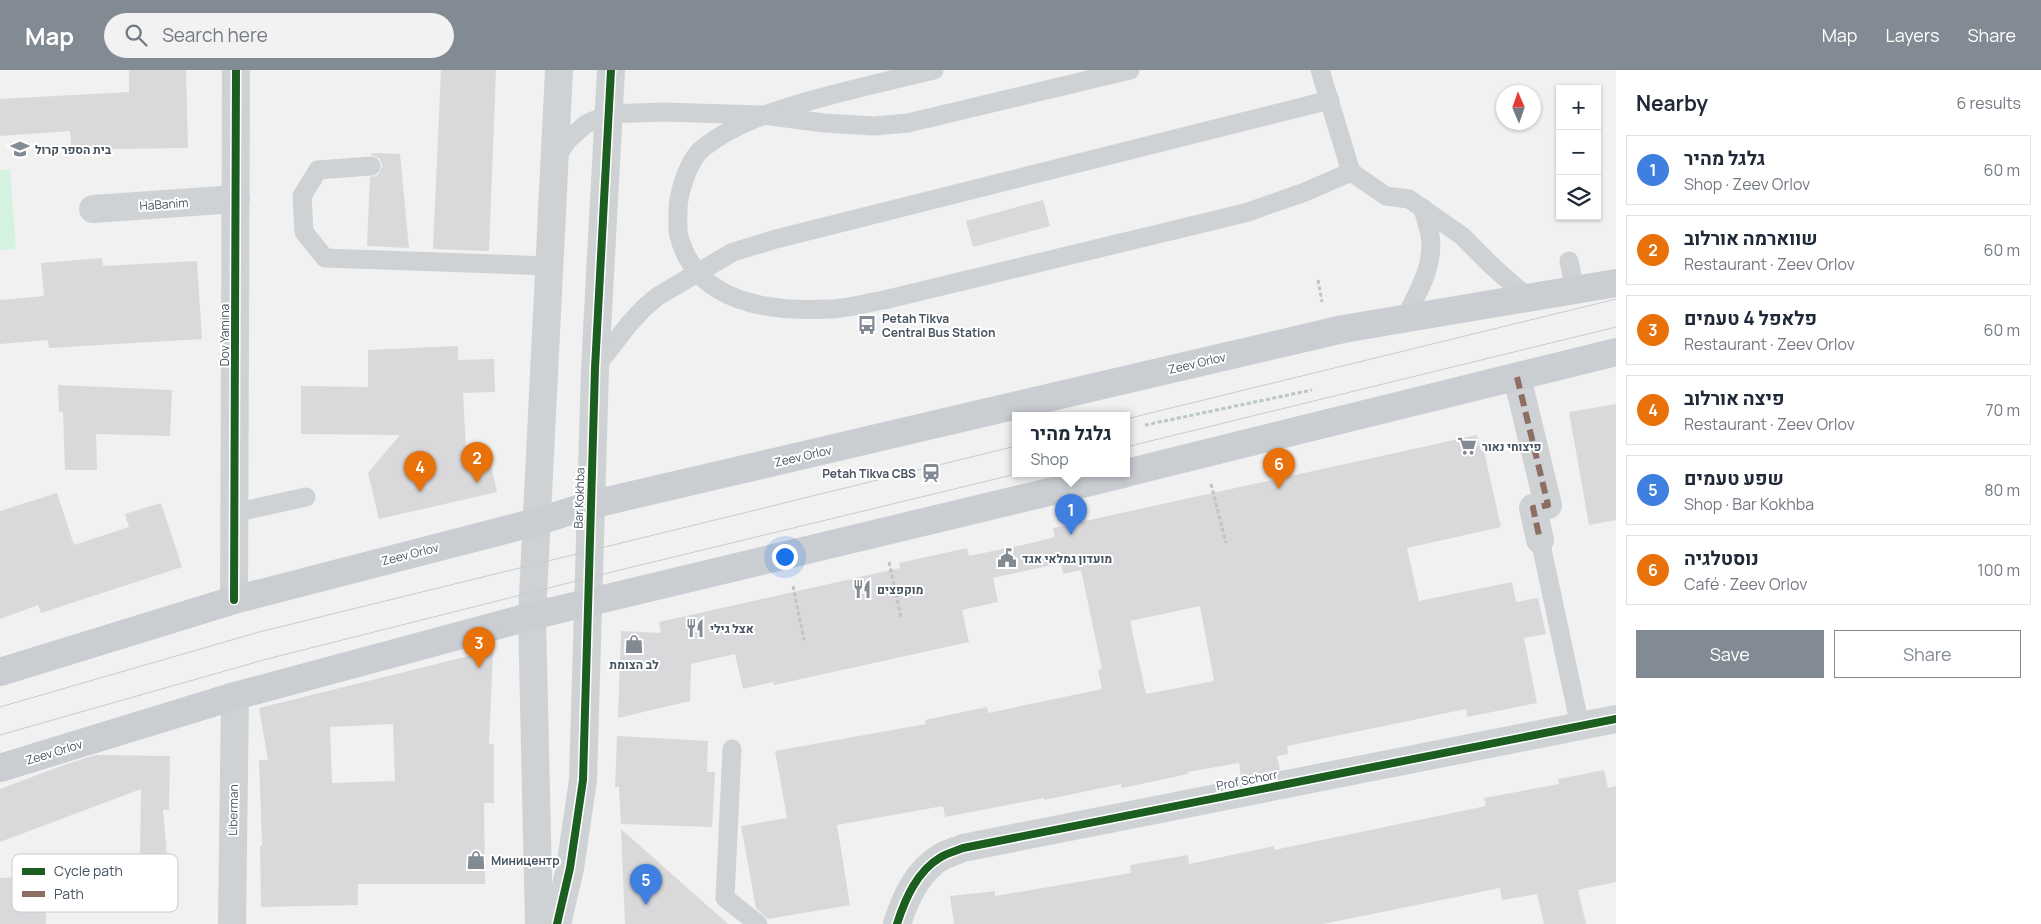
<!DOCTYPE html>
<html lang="en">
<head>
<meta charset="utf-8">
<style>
	:root { --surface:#fff; --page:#f2f2f3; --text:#1f2937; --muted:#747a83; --line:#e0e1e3; --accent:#828a93 }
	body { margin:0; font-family:Manrope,Heebo,sans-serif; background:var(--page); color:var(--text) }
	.controls { position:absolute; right:15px; top:15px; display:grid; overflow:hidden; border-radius:0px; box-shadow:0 1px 4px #0004 }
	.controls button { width:45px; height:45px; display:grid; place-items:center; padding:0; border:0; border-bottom:1px solid var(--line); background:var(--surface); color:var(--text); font:25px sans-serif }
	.compass { position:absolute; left:1496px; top:15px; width:45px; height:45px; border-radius:50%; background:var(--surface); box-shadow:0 1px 4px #0004; rotate:358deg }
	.you { position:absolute; left:784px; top:486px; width:18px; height:18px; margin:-12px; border:4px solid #fff; border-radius:50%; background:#1a73e8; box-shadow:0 0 0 8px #1a73e833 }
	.badge { display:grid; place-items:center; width:32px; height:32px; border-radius:50%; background:var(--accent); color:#fff; font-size:16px; font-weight:700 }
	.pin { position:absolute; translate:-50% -41px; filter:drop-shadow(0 1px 2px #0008) }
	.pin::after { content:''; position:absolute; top:26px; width:18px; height:15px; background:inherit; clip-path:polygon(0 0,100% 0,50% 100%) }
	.popup { position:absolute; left:1012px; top:342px; width:118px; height:65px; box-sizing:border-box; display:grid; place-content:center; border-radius:0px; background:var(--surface); filter:drop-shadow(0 1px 4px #0005); font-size:16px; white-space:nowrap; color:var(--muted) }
	.popup b { font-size:19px; color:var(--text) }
	.popup::after { content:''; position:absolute; left:50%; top:100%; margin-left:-10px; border:10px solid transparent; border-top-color:var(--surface) }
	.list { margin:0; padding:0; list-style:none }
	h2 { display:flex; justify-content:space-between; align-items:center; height:65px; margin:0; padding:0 20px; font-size:21px }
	h2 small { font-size:16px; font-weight:400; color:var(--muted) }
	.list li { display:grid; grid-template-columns:32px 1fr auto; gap:15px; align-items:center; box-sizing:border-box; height:70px; margin:0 10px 10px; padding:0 10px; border:1px solid var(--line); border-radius:0px }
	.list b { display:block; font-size:19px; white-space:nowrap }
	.list p { margin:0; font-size:16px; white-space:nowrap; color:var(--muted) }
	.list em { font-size:16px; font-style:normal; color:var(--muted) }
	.actions { display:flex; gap:10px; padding:15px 20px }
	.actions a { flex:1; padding:11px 0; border:1px solid var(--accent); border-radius:0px; text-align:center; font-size:18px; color:var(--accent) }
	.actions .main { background:var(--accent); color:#fff }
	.icon { flex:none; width:28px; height:28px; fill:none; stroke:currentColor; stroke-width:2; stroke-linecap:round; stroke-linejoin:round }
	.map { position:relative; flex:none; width:1616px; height:854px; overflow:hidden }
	header { display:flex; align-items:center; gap:30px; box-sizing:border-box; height:70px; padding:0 25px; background:var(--accent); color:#fff }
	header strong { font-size:24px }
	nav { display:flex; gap:28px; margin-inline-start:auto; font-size:18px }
	.search { width:350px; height:45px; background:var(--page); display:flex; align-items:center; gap:12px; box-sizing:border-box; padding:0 18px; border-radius:28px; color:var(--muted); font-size:19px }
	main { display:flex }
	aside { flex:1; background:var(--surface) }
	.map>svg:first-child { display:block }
	.green { fill:#d3f3e0 }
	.building { fill:#d9d9db; fill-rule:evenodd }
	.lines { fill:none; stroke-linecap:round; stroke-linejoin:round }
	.path { stroke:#bac7c4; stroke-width:3; stroke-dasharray:4 2.5; stroke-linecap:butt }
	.service { stroke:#cfd2d5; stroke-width:19 }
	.pedestrian { stroke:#cfd2d5; stroke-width:28 }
	.minor { stroke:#cfd2d5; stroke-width:28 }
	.tertiary { stroke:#cfd2d5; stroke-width:28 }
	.primary { stroke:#cacdd2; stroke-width:28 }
	.tram { stroke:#c8cbcd; stroke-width:1 }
	.quiet { stroke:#8d6e63; stroke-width:6; stroke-dasharray:12 6; stroke-linecap:butt }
	.cycleway-casing { stroke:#fff; stroke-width:11 }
	.cycleway { stroke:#1b5e20; stroke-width:8 }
	.labels { text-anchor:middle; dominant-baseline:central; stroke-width:4; stroke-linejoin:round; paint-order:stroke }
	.poi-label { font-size:12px; font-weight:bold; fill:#465360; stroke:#fff; text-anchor:start }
	.street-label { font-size:12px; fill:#465360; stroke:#fff }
	.key { fill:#fff; stroke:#c8cbcf; stroke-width:1 }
	.key-label { font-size:14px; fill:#465360 }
</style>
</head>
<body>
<header>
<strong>Map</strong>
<div class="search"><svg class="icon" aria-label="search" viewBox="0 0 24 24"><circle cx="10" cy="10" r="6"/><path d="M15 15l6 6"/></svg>Search here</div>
<nav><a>Map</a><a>Layers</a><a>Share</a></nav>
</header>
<main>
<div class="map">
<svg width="1616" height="854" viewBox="0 0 1616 854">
	<rect width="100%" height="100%" fill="#f2f1f1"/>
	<polygon class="green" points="10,99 16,179 0,180 0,100"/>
	<g class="building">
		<polygon points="129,0 186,0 188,78 110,79 110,82 72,85 70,61 0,66 0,29 129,22"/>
		<polygon points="441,0 496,0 489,181 433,179"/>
		<polygon points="372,83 400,84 409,178 367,176 370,107 378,105 382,96 380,89 371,85"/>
		<polygon points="1043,130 1050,156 973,177 966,151"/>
		<polygon points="102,188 103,196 197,191 202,269 49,278 48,270 0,274 0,230 44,226 41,193"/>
		<polygon points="458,276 458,290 494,289 495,322 463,323 466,380 488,381 497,422 379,449 368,403 400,365 301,364 301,316 368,317 368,280"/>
		<polygon points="58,315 172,320 170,366 96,364 97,400 65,400 63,342 59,342"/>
		<polygon points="1616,334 1616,450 1589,455 1569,342"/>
		<path d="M1477,365L1481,381H1484L1501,457L1407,478L1419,531L1512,512L1516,532L1538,528L1546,564L1524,568L1537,633L1467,647L1466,639L1287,676L1288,684L1277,686L1280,700L1241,707L1239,693L1188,702V704L1122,718L1121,714L1044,730V728L945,747L943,736L837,755L850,835L768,849L756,838L741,756L787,748L775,681L926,654L925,650L987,637L988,643L1102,619L1098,600L1102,599L1081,500L1063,504L1061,493L993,508L998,532L962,540L969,572L774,615L773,612L743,619L735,584L691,594L690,631L618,648L621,561L661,563L659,552L900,498L899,493L967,478L969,486L1027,474L1055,467L1053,458ZM1200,536L1214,611L1146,624L1130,551Z"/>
		<polygon points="57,423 74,475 129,457 125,444 161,433 182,497 41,543 38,535 0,549 0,441"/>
		<path d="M493,580L489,674H494V733H484L485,814H358V835L261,837L260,776H262L259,690H268L259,638ZM393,654L395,711L332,713L330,657Z"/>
		<polygon points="617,666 708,671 707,702 715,702 712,757 621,754 619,717 615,717"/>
		<polygon points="95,685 170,686 169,740 163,740 171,830 46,840 46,854 0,854 0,808 79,804 78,790 140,785 141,719 0,772 0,719 61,696"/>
		<polygon points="1604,700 1608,718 1616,716 1616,812 1578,820 1586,854 1544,854 1537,824 1502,830 1500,818 1323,854 954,854 950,826 995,821 995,826 1131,803 1130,795 1188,785 1189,794 1274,776 1274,780 1486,736 1484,728 1559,714 1558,709"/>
		<polygon points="621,759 728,854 625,854"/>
	</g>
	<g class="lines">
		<g class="path">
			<polyline points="1318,210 1322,232"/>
			<polyline points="1145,355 1312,320"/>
			<polyline points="1211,414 1226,473"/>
			<polyline points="889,492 901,547"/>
			<polyline points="793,516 804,570"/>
		</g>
		<g class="service">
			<path d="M934,0C892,10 851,19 809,31C771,42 735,53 703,78C688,90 677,126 678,144C678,151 677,159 679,166C696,233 769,242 828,239C846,239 866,233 884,230L1245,143L1305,122L1351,102"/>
			<polyline points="1320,0 1351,102 1386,126 1409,129 1462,166 1493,197 1528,228"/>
			<polyline points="555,89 568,70 586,54 609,44 663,42 762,45 824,53 874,56 908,53 1130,0"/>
			<polyline points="371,96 318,100 302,126 304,162 325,188 550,196"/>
			<polyline points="1569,191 1575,220"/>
			<path d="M1405,248C1418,222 1435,195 1430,165C1428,156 1425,147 1423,138"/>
			<polyline points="595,298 629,254 644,238 658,226 733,182 776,169 1330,30"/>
			<polyline points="234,443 306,427"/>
			<polyline points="1540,470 1580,656"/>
			<polyline points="732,679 725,828 758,854"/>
		</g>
		<polyline class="pedestrian" points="1517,307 1548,435 1533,438 1540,470"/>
		<g class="minor">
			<polyline points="93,139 236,129"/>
			<polyline points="234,530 236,0"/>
			<polyline points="232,854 235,626"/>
			<path d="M897,854C905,829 917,801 941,787C948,783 956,781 963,778L1616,649"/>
		</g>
		<g class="tertiary">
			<polyline points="539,854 532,546 559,0"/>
			<polyline points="557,854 570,798 583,710 595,298 611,0"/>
		</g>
		<g class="primary">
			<polyline points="1126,403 1616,282"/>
			<polyline points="0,602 234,530 536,452 590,435 1343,259 1616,213"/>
			<polyline points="0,698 235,626 532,546 1124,404"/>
		</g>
		<g class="tram">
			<polyline points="1126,349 1616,229"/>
			<polyline points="1126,377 1616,257"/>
			<polyline points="0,637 259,562 1016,376"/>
			<polyline points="0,665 267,589 616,501 1016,404"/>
		</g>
		<polyline class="quiet" points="1517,307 1548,435 1533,438 1540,470"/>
		<g class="cycleway-casing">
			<g id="cycleway">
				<polyline points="234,530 236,0"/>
				<polyline points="557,854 570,798 583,710 595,298 611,0"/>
				<path d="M897,854C905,829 917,801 941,787C948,783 956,781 963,778L1616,649"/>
			</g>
		</g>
		<use href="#cycleway" class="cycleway"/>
	</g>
	<defs>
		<g id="school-bare" transform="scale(1.5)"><path d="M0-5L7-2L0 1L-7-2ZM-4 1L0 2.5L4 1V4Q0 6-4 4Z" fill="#828a93" stroke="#fff" stroke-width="2.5" paint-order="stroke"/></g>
		<g id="bus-bare" transform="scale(1.5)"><path d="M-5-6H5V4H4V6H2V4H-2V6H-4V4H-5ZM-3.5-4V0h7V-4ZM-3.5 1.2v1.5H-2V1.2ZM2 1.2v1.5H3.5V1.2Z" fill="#828a93" stroke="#fff" stroke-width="2.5" paint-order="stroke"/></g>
		<g id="supermarket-bare" transform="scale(1.5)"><path d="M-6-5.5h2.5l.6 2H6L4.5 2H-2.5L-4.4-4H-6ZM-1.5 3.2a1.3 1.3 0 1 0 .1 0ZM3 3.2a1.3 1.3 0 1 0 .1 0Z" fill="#828a93" stroke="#fff" stroke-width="2.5" paint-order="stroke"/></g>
		<g id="station-bare" transform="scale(1.5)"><path d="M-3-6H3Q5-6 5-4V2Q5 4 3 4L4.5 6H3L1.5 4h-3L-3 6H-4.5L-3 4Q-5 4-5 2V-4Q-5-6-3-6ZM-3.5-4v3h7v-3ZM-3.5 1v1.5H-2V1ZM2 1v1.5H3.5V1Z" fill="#828a93" stroke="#fff" stroke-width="2.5" paint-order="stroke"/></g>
		<g id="civic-bare" transform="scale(1.5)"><path d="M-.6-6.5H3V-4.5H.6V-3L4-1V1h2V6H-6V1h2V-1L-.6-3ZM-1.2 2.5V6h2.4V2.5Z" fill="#828a93" stroke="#fff" stroke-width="2.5" paint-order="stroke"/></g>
		<g id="restaurant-bare" transform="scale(1.5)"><path d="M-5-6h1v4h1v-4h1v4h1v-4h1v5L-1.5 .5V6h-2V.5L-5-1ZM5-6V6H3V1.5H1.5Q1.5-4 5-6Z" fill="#828a93" stroke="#fff" stroke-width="2.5" paint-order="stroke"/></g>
		<g id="shop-bare" transform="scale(1.5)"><path d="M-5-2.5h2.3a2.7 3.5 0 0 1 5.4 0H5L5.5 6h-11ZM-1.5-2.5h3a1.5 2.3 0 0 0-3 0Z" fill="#828a93" stroke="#fff" stroke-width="2.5" paint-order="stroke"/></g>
	</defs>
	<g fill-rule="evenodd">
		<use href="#school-bare" x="20" y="79"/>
		<use href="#bus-bare" x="867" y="255"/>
		<use href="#supermarket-bare" x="1467" y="376"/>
		<use href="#station-bare" x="931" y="403"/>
		<use href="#civic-bare" x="1007" y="488"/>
		<use href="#restaurant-bare" x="862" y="519"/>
		<use href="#restaurant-bare" x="695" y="558"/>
		<use href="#shop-bare" x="634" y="574"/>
		<use href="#shop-bare" x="476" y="790"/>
	</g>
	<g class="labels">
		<g class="poi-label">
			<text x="35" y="79">בית הספר קרול</text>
			<text x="882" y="248">Petah Tikva<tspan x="882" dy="14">Central Bus Station</tspan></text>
			<text x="1482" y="376">פיצוחי נאור</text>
			<text x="916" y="403" text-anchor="end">Petah Tikva CBS</text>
			<text x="1022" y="488">מועדון גמלאי אגד</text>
			<text x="877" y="519">מוקפצים</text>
			<text x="710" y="558">אצל גילי</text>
			<text x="634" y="594" text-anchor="middle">לב הצומת</text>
			<text x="491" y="790">Миницентр</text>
		</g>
		<g class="street-label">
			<text transform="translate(164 134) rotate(-4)">HaBanim</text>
			<text transform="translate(224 265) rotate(-90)">Dov Yamina</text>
			<text transform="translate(1197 293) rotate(-13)">Zeev Orlov</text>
			<text transform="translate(803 386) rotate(-13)">Zeev Orlov</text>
			<text transform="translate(579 428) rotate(-88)">Bar Kokhba</text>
			<text transform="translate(410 484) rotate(-14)">Zeev Orlov</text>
			<text transform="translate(54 682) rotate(-17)">Zeev Orlov</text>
			<text transform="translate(1247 710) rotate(-11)">Prof Schorr</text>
			<text transform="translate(233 740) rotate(-89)">Liberman</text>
		</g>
	</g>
	<rect x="12" y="784" width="166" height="58" rx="8" class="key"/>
	<rect x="22" y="798" width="23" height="7" fill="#1b5e20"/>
	<rect x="22" y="821" width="23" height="6" fill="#8d6e63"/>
	<g class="key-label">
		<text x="54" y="806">Cycle path</text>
		<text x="54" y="829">Path</text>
	</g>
</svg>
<div class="controls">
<button>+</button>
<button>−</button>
<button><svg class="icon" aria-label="layers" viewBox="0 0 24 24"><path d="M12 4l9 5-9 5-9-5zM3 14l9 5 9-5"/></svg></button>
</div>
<svg class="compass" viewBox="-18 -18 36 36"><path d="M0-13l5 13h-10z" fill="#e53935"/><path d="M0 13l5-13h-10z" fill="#747a83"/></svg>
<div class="you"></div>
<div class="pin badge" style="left:1071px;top:465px;background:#3f7fe0">1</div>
<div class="popup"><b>גלגל מהיר</b>Shop</div>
<div class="pin badge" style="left:477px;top:413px;background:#e8710a">2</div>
<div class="pin badge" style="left:479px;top:598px;background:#e8710a">3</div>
<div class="pin badge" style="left:420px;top:422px;background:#e8710a">4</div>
<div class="pin badge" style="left:646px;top:835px;background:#3f7fe0">5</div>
<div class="pin badge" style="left:1279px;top:419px;background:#e8710a">6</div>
</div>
<aside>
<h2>Nearby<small>6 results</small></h2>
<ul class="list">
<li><span class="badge" style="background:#3f7fe0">1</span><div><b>גלגל מהיר</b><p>Shop · Zeev Orlov</p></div><em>60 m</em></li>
<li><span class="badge" style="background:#e8710a">2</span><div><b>שווארמה אורלוב</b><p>Restaurant · Zeev Orlov</p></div><em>60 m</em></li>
<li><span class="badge" style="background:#e8710a">3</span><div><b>פלאפל 4 טעמים</b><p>Restaurant · Zeev Orlov</p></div><em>60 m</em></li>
<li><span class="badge" style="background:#e8710a">4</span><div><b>פיצה אורלוב</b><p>Restaurant · Zeev Orlov</p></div><em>70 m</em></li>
<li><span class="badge" style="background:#3f7fe0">5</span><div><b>שפע טעמים</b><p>Shop · Bar Kokhba</p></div><em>80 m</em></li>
<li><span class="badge" style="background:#e8710a">6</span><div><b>נוסטלגיה</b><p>Café · Zeev Orlov</p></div><em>100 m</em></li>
</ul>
<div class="actions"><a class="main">Save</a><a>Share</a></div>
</aside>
</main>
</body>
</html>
